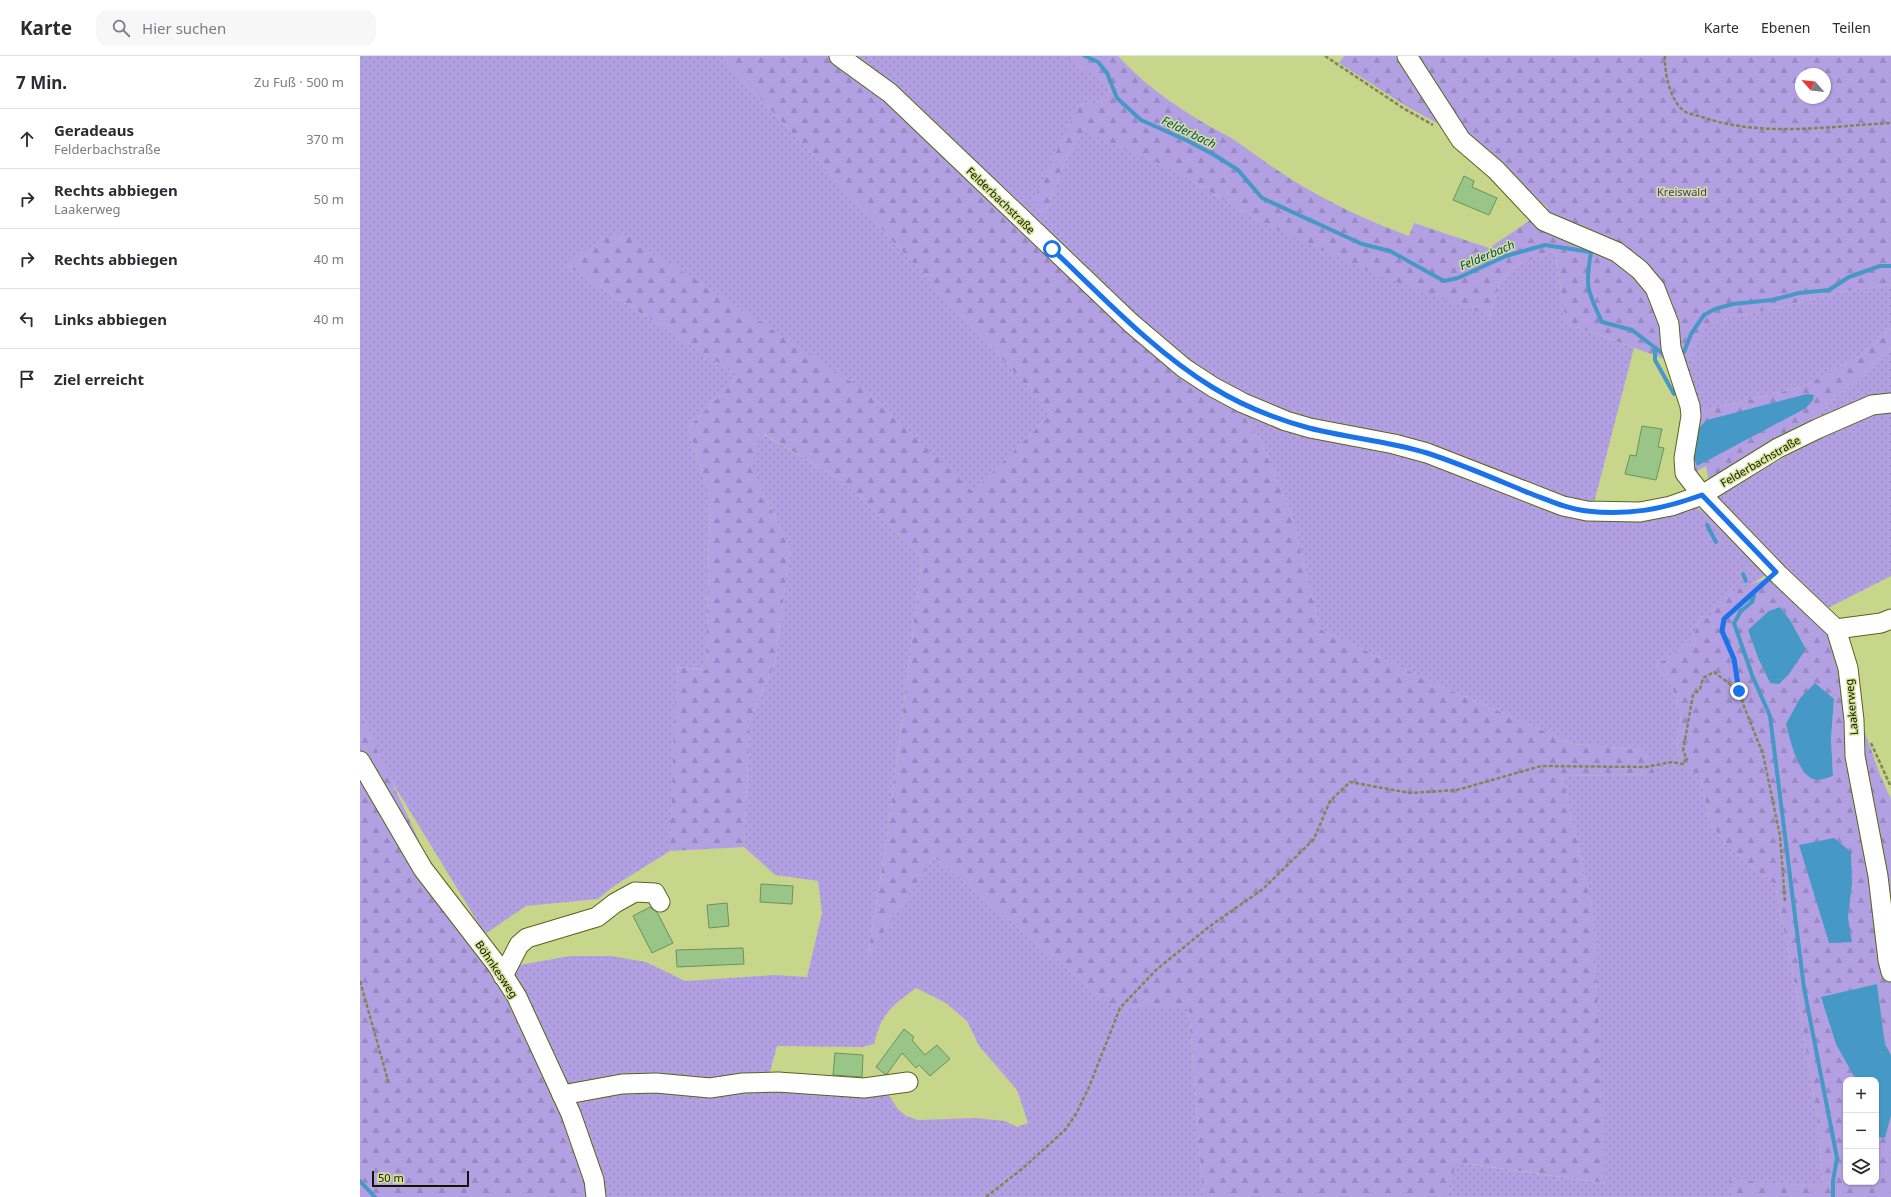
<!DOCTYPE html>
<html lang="de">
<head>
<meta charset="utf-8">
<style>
	:root { --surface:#fff; --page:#f7f7f7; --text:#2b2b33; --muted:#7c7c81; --line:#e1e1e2 }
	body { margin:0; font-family:"Noto Sans",sans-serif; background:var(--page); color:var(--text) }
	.controls { position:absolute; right:12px; bottom:12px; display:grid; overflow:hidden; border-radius:8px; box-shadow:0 1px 3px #0004 }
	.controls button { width:36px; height:36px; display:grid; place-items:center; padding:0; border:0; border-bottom:1px solid var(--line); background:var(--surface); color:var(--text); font:20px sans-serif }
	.compass { position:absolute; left:1435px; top:12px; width:36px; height:36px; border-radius:50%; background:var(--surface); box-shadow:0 1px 3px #0004; rotate:297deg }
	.scale { position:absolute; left:12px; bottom:10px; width:97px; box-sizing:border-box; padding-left:4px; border:2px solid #121500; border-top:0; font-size:11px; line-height:14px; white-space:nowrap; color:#121500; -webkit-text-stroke:3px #d5e399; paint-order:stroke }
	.stop { position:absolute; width:12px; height:12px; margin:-9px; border:3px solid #1a73e8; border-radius:50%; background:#fff }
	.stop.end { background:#1a73e8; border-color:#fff; box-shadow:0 1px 4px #0008 }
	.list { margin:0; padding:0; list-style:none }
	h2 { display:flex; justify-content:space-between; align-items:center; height:52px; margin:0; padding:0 16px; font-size:17px }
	h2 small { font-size:13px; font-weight:400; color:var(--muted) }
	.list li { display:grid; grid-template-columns:26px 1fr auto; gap:12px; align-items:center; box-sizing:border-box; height:60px; padding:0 16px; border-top:1px solid var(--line) }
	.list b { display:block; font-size:15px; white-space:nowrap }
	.list p { margin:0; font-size:13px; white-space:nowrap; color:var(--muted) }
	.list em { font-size:13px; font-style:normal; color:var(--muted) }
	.icon { flex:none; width:22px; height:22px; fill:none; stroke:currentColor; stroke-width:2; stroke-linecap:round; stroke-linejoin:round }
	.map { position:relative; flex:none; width:1531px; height:1141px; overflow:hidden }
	header { display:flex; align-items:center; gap:24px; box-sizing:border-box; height:56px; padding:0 20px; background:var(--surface); border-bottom:1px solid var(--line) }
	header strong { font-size:19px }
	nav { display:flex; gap:22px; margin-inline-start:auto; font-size:14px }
	.search { width:280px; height:36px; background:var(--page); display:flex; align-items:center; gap:10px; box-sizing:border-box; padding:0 14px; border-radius:12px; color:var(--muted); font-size:15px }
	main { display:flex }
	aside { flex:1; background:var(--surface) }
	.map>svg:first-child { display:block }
	.green { fill:url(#green-dots) }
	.forest { fill:url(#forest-firs); fill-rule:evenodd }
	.water { fill:#4698c7 }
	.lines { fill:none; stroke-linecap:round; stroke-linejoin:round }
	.stream { stroke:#4698c7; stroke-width:4 }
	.building { fill:#99c688; stroke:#699358 }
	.minor-casing { stroke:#596318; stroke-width:21 }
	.path { stroke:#7f8853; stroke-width:2.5; stroke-dasharray:4 2; stroke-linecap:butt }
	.minor { stroke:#fff; stroke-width:19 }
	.route { stroke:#1a73e8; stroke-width:5 }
	.labels { text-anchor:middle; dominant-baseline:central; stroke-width:3; stroke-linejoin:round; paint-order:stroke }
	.park-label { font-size:11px; fill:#4e2e83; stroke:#d5e399 }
	.street-label { font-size:11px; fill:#121500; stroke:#d5e399 }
	.water-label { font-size:12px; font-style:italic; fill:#034869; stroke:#d5e399 }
</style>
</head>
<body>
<header>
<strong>Karte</strong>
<div class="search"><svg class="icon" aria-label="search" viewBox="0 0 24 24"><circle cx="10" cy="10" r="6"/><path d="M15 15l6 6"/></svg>Hier suchen</div>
<nav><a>Karte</a><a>Ebenen</a><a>Teilen</a></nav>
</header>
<main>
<aside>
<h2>7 Min.<small>Zu Fuß · 500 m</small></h2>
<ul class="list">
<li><svg class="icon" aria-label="ahead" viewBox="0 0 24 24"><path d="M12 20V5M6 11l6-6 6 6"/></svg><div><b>Geradeaus</b><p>Felderbachstraße</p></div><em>370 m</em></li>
<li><svg class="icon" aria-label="right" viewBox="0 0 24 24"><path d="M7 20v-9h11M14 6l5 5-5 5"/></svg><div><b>Rechts abbiegen</b><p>Laakerweg</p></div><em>50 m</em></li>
<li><svg class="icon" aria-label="right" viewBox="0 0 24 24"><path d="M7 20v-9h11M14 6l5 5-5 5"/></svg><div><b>Rechts abbiegen</b></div><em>40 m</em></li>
<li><svg class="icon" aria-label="left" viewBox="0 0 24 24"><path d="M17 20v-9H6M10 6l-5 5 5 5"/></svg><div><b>Links abbiegen</b></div><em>40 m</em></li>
<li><svg class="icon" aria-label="arrive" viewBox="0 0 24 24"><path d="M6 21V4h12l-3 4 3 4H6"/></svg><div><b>Ziel erreicht</b></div></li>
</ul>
</aside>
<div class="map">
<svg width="1531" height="1141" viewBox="0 0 1531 1141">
	<defs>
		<pattern id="green-dots" width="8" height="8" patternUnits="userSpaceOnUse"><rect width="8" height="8" fill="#b3a0e3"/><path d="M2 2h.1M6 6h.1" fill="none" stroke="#9989c1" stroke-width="1.8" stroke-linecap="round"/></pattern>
		<pattern id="forest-firs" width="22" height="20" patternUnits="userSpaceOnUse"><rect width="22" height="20" fill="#b3a0e3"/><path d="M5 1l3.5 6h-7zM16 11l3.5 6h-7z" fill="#9989c1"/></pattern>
	</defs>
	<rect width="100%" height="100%" fill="#c8d68c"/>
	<g class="green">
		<polygon points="0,0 361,0 692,357 613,437 511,339 203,207 379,320 328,372 350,441 346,614 317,611 310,795 254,830 238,843 166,850 125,878 29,721 0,657"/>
		<polygon points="492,0 704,0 749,28 750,41 736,46 719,49 684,158 709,97 725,75 810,112 901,166 1130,260 1140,225 1157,209 1195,195 1206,267 1274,292 1234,447 1217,445 912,350 847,319 778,263"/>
		<polygon points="1531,229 1531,272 1504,298 1442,331 1334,357 1324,310 1347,268 1486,235"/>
		<polygon points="1531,292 1531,338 1450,366"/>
		<path d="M1531,354V520L1462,555L1352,445C1396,417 1440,390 1488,369C1502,364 1516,357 1531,354Z"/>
		<polygon points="881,355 966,384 1031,398 1074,409 1162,444 1334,450 1351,460 1410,516 1362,548 1350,563 1341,560 1331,586 1296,609 1311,627 1321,659 1317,685 1319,704 1341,723 1349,765 1364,786 1391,810 1415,828 1439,949 1458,1067 1463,1130 1370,1125 1374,1141 1087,1141 1095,1106 1245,1127 1233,855 1202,720 1294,718 1284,694 1214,688 1072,626 960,573 931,457 901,386"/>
		<path d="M401,377L481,424L562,501L529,768L508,898L574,801L746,945L761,951L829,952L843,1141H238L211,1046L248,1033L526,1035L538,1053L546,1060L558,1064L616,1062L645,1065L657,1071L668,1067L657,1034L619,990L607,965L586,947L556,932C531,951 522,956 514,988L503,991L417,990L408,1023L206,1031L143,912L210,900H251L286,906L325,925L414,919L447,921L462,857L458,825L415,819L384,791L390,665L415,607L430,492L391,412Z"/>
	</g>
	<g class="forest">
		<polygon points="361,0 469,0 526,44 881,355 901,386 931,457 960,573 1072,626 1214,688 1284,694 1295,718 1202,720 1233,855 1246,1127 1096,1106 1087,1141 843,1141 829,952 760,952 746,945 574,801 508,899 529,768 562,501 481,424 402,377 391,412 430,492 415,607 390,665 384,791 310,795 316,611 346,614 350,441 328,372 379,320 203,207 259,176 346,230 511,339 613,436 692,357"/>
		<path d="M704,0H758C782,26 809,46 839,64C851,72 864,77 876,85C897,100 917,115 939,128C974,149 1011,166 1049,180L1054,167L1129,192L1188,152L1102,81L1046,50L979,7L984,0H1531V229L1486,235L1348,268L1324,310L1206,267L1195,195L1157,209L1140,225L1130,260L1012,217L901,166L810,112L725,76L709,97L684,158L673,144L719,49L736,46L750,40L749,28ZM1441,18H1465V42H1441Z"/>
		<polygon points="1531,272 1531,292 1450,366 1349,426 1346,410 1330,419 1334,357 1442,331 1504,298"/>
		<path d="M1416,519L1473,574L1501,675L1505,676L1520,719L1531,743V999L1525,988L1517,928L1461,942L1496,1024H1486V1126H1516V1081L1525,1082L1531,1060V1141H1374L1369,1124L1463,1130L1458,1067L1439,949L1415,828L1391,810L1364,786L1349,765L1341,723L1319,704L1317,685L1321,659L1311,627L1296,609L1331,586L1341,560L1350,563L1354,549L1363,539ZM1420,551L1430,564L1446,593L1410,627L1398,602L1388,574ZM1474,643L1471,683L1473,721L1433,655ZM1440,788L1492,828L1488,861L1469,887Z"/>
		<polygon points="0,657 62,791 134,912 191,1021 233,1141 0,1141"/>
	</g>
	<g class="water">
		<polygon points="1447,338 1454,339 1453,344 1446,352 1337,410 1331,395 1332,378 1347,364"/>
		<polygon points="1420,551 1430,564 1446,593 1429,618 1419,628 1410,627 1398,602 1388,574 1409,555"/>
		<path d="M1455,627L1474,643L1471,683L1473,720C1469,721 1462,724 1457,724C1438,722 1430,683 1426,668L1440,642Z"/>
		<polygon points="1474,782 1491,796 1492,828 1488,862 1492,886 1469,887 1439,789"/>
		<polygon points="1517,928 1525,988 1531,999 1531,1060 1525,1082 1516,1081 1516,1024 1496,1024 1476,988 1461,941"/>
	</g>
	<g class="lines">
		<g class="stream">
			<path d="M725,0L738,6L747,17L757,42L781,64L828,85L856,100L878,114L902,142L1002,188L1030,195L1084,225L1098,222L1146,200L1185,189L1231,196C1225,231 1227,234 1242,266L1272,274L1306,300"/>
			<polyline points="1295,293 1295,304 1314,338"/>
			<polyline points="1318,299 1324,296 1331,278 1344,259 1355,253 1373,248 1412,244 1439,237 1469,234 1489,221 1520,210 1531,210"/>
			<polyline points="1347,469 1356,486"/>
			<polyline points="1383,518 1386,525"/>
			<polyline points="1394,540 1392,546 1381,555 1374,567 1392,619 1410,660 1444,932 1477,1102 1473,1125 1473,1141"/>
			<polyline points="0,1125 15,1141"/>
		</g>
	</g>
	<g class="building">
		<polygon points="1104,120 1114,125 1112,131 1137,142 1129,159 1093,144"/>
		<polygon points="1282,370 1302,373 1298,391 1304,392 1296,424 1265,418 1270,399 1276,400"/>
		<polygon points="401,828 433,830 432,848 400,846"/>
		<polygon points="367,847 369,870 349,872 347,849"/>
		<polygon points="290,851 297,856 313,887 292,897 273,860"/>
		<polygon points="383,892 384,908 317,911 316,894"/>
		<polygon points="544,973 554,981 552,984 565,999 577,989 590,1003 570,1020 559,1009 556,1012 542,997 527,1018 525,1018 516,1011"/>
		<polygon points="475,997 503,999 502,1021 473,1019"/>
	</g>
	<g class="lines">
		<g class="minor-casing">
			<g id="minor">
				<polyline points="479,0 530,37 771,267 824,312 853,331 883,347 926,365 950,372 1034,388 1067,397 1203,450 1227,455 1280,456 1311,450 1342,439 1418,392 1457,373 1512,349 1531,347"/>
				<polyline points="1047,0 1101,84 1136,114 1184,165 1257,196 1280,214 1295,232 1309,268 1311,292 1330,350 1331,360 1324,402 1325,417 1342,439 1419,519 1476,573 1488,612 1494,664 1495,700 1518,820 1528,904 1531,916"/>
				<polyline points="1476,573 1521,567 1531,563"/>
				<polyline points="0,705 63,813 137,909 157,941 211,1058 234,1124 236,1141"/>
				<polyline points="143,920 159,889 167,882 237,861 255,847 275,836 295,837 300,846"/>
				<polyline points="202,1039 262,1028 296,1027 350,1032 383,1027 418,1026 504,1032 548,1026"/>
			</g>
		</g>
		<g class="path">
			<polyline points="965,0 1043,52 1073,69"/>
			<path d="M1305,0C1304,15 1310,44 1323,54C1327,58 1337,59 1342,61C1403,82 1469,70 1531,67"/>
			<polyline points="1405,526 1364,563 1363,575 1374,603 1383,648 1403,698 1420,780 1425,846"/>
			<polyline points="1511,687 1531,731"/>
			<polyline points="0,925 29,1028"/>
			<polyline points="626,1141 662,1113 705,1074 716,1058 729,1031 760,952 796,914 850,870 903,833 954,783 970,745 990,726 1050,737 1097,734 1181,710 1286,711 1312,706 1323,708 1327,703 1323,695 1333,639 1340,633 1343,622 1354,616 1379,635"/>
		</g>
		<use href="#minor" class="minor"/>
	</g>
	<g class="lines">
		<path class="route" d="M692,193C742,240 793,295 852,331C881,349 916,363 949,372C988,382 1028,385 1067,397C1101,408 1135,423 1169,437C1188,444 1207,453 1227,455C1269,460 1303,453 1342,439L1416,516L1364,563L1362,575L1374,603L1379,635"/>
	</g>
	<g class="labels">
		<g class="park-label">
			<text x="1322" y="135">Kreiswald</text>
		</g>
		<g class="street-label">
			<text transform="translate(641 144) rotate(44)">Felderbachstraße</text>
			<text transform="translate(1400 405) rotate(-30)">Felderbachstraße</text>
			<text transform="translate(1491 651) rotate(-95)">Laakerweg</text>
			<text transform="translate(137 913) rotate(56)">Böhnkesweg</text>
		</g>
		<g class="water-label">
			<text transform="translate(829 76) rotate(26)">Felderbach</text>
			<text transform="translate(1127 199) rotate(-23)">Felderbach</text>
		</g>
	</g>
</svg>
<div class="controls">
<button>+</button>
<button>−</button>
<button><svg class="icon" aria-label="layers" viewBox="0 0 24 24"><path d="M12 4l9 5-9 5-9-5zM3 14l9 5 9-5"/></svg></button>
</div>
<svg class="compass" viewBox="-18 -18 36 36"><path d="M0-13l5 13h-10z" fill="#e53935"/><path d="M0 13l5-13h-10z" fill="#7c7c81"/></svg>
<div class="scale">50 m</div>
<div class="stop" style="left:692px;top:193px"></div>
<div class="stop end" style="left:1379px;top:635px"></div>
</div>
</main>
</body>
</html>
